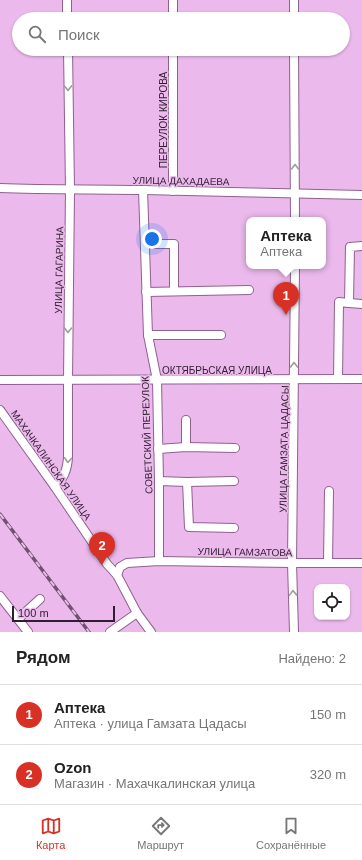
<!DOCTYPE html>
<html lang="ru">
<head>
<meta charset="utf-8">
<style>
	:root { --surface:#fff; --page:#f2f2f2; --text:#222; --muted:#767676; --line:#e0e0e0; --accent:#d93025 }
	body { margin:0; font-family:Helvetica,sans-serif; background:var(--page); color:var(--text) }
	.controls { position:absolute; right:12px; bottom:12px; display:grid; overflow:hidden; border-radius:8px; box-shadow:0 1px 3px #0004 }
	.controls button { width:36px; height:36px; display:grid; place-items:center; padding:0; border:0; border-bottom:1px solid var(--line); background:var(--surface); color:var(--text); font:20px sans-serif }
	.scale { position:absolute; left:12px; bottom:10px; width:103px; box-sizing:border-box; padding-left:4px; border:2px solid #301d30; border-top:0; font-size:11px; line-height:14px; white-space:nowrap; color:#301d30; -webkit-text-stroke:3px #ebb9ec; paint-order:stroke }
	.you { position:absolute; left:152px; top:239px; width:14px; height:14px; margin:-10px; border:3px solid #fff; border-radius:50%; background:#1a73e8; box-shadow:0 0 0 6px #1a73e833 }
	.badge { display:grid; place-items:center; width:26px; height:26px; border-radius:50%; background:var(--accent); color:#fff; font-size:13px; font-weight:700 }
	.pin { position:absolute; translate:-50% -33px; filter:drop-shadow(0 1px 2px #0008) }
	.pin::after { content:''; position:absolute; top:21px; width:14px; height:12px; background:inherit; clip-path:polygon(0 0,100% 0,50% 100%) }
	.popup { position:absolute; left:246px; top:217px; width:80px; height:52px; box-sizing:border-box; display:grid; place-content:center; border-radius:8px; background:var(--surface); filter:drop-shadow(0 1px 3px #0005); font-size:13px; white-space:nowrap; color:var(--muted) }
	.popup b { font-size:15px; color:var(--text) }
	.popup::after { content:''; position:absolute; left:50%; top:100%; margin-left:-8px; border:8px solid transparent; border-top-color:var(--surface) }
	.list { margin:0; padding:0; list-style:none }
	h2 { display:flex; justify-content:space-between; align-items:center; height:52px; margin:0; padding:0 16px; font-size:17px }
	h2 small { font-size:13px; font-weight:400; color:var(--muted) }
	.list li { display:grid; grid-template-columns:26px 1fr auto; gap:12px; align-items:center; box-sizing:border-box; height:60px; padding:0 16px; border-top:1px solid var(--line) }
	.list b { display:block; font-size:15px; white-space:nowrap }
	.list p { margin:0; font-size:13px; white-space:nowrap; color:var(--muted) }
	.list em { font-size:13px; font-style:normal; color:var(--muted) }
	.icon { flex:none; width:22px; height:22px; fill:none; stroke:currentColor; stroke-width:2; stroke-linecap:round; stroke-linejoin:round }
	.map { position:relative; flex:none; width:362px; height:632px; overflow:hidden }
	.search { position:absolute; background:var(--surface); box-shadow:0 1px 3px #0004; left:12px; right:12px; top:12px; height:44px; display:flex; align-items:center; gap:10px; box-sizing:border-box; padding:0 14px; border-radius:22px; color:var(--muted); font-size:15px }
	.sheet { height:172px; background:var(--surface) }
	nav { display:flex; justify-content:space-around; align-items:center; box-sizing:border-box; height:56px; border-top:1px solid var(--line); background:var(--surface); font-size:11px; color:var(--muted) }
	nav a { display:grid; justify-items:center; gap:2px }
	nav .on { color:var(--accent) }
	.map>svg:first-child { display:block }
	.lines { fill:none; stroke-linecap:round; stroke-linejoin:round }
	.minor-casing { stroke:#8e618f; stroke-width:10 }
	.minor { stroke:#fff; stroke-width:8 }
	.rail-casing { stroke:#705270; stroke-width:3.5 }
	.rail { stroke:#ebb9ec; stroke-width:2; stroke-dasharray:6; stroke-linecap:butt }
	.oneway { stroke:#a299a2 }
	.labels { text-anchor:middle; dominant-baseline:central; stroke-width:3; stroke-linejoin:round; paint-order:stroke }
	.street-label { font-size:10px; fill:#301d30; stroke:#ebb9ec }
</style>
</head>
<body>
<div class="map">
<svg width="362" height="632" viewBox="0 0 362 632">
	<rect width="100%" height="100%" fill="#ebb9ec"/>
	<g class="lines">
		<g class="minor-casing">
			<g id="minor">
				<polyline points="67,0 67,19"/>
				<polyline points="173,0 173,19"/>
				<polyline points="294,0 294,19"/>
				<polyline points="173,49 173,191"/>
				<polyline points="294,49 295,220"/>
				<path d="M0,188C48,190 95,189 143,190C216,191 289,194 362,195"/>
				<polyline points="143,190 148,335 157,380 159,481 159,561"/>
				<polyline points="145,244 174,244 174,291"/>
				<polyline points="146,292 249,290"/>
				<polyline points="349,303 362,304"/>
				<polyline points="148,335 221,335"/>
				<polyline points="338,379 339,302 349,303 350,247 362,246"/>
				<polyline points="0,380 362,379"/>
				<polyline points="0,410 55,487 107,564 117,575 137,613 151,632"/>
				<polyline points="186,447 186,420"/>
				<polyline points="158,449 186,447 235,448"/>
				<polyline points="159,481 187,482 234,481"/>
				<polyline points="187,482 189,527 234,528"/>
				<path d="M55,487C64,478 67,470 68,458V380L70,190L68,49"/>
				<polyline points="328,563 329,491"/>
				<polyline points="117,575 120,567 127,563 159,561 292,563 362,563"/>
				<polyline points="0,596 28,632"/>
				<polyline points="18,619 40,599"/>
				<polyline points="110,632 137,613"/>
				<polyline points="294,632 292,563 295,266"/>
			</g>
		</g>
		<use href="#minor" class="minor"/>
		<g class="rail-casing">
			<polyline id="rail" points="0,514 89,632"/>
		</g>
		<use href="#rail" class="rail"/>
	</g>
	<defs><path id="oneway-chevron" d="M-2-3.5L2.5 0L-2 3.5" fill="none" stroke-width="1.6" stroke-linecap="round" stroke-linejoin="round"/></defs>
	<g class="oneway">
		<use href="#oneway-chevron" transform="translate(68 88) rotate(89)"/>
		<use href="#oneway-chevron" transform="translate(295 167) rotate(-90)"/>
		<use href="#oneway-chevron" transform="translate(68 330) rotate(91)"/>
		<use href="#oneway-chevron" transform="translate(294 365) rotate(-90)"/>
		<use href="#oneway-chevron" transform="translate(68 460) rotate(94)"/>
		<use href="#oneway-chevron" transform="translate(293 593) rotate(-92)"/>
	</g>
	<g class="labels">
		<g class="street-label">
			<text transform="translate(163 120) rotate(-90)">ПЕРЕУЛОК КИРОВА</text>
			<text transform="translate(181 181) rotate(1)">УЛИЦА ДАХАДАЕВА</text>
			<text transform="translate(59 270) rotate(-89)">УЛИЦА ГАГАРИНА</text>
			<text x="217" y="370">ОКТЯБРЬСКАЯ УЛИЦА</text>
			<text transform="translate(147 435) rotate(-92)">СОВЕТСКИЙ ПЕРЕУЛОК</text>
			<text transform="translate(284 449) rotate(-89)">УЛИЦА ГАМЗАТА ЦАДАСЫ</text>
			<text transform="translate(51 465) rotate(55)">МАХАЧКАЛИНСКАЯ УЛИЦА</text>
			<text transform="translate(245 552) rotate(1)">УЛИЦА ГАМЗАТОВА</text>
		</g>
	</g>
</svg>
<div class="controls">
<button><svg class="icon" aria-label="locate" viewBox="0 0 24 24"><circle cx="12" cy="12" r="6"/><path d="M12 2v4M12 18v4M2 12h4M18 12h4"/></svg></button>
</div>
<div class="scale">100 m</div>
<div class="you"></div>
<div class="pin badge" style="left:286px;top:315px">1</div>
<div class="popup"><b>Аптека</b>Аптека</div>
<div class="pin badge" style="left:102px;top:565px">2</div>
<div class="search"><svg class="icon" aria-label="search" viewBox="0 0 24 24"><circle cx="10" cy="10" r="6"/><path d="M15 15l6 6"/></svg>Поиск</div>
</div>
<section class="sheet">
<h2>Рядом<small>Найдено: 2</small></h2>
<ul class="list">
<li><span class="badge">1</span><div><b>Аптека</b><p>Аптека · улица Гамзата Цадасы</p></div><em>150 m</em></li>
<li><span class="badge">2</span><div><b>Ozon</b><p>Магазин · Махачкалинская улица</p></div><em>320 m</em></li>
</ul>
</section>
<nav>
<a class="on"><svg class="icon" aria-label="map" viewBox="0 0 24 24"><path d="M3 6l6-2 6 2 6-2v14l-6 2-6-2-6 2zM9 4v14M15 6v14"/></svg>Карта</a>
<a><svg class="icon" aria-label="directions" viewBox="0 0 24 24"><path d="M12 3l9 9-9 9-9-9zM9 14v-3h6M13 9l2 2-2 2"/></svg>Маршрут</a>
<a><svg class="icon" aria-label="saved" viewBox="0 0 24 24"><path d="M7 4h10v16l-5-4-5 4z"/></svg>Сохранённые</a>
</nav>
</body>
</html>
